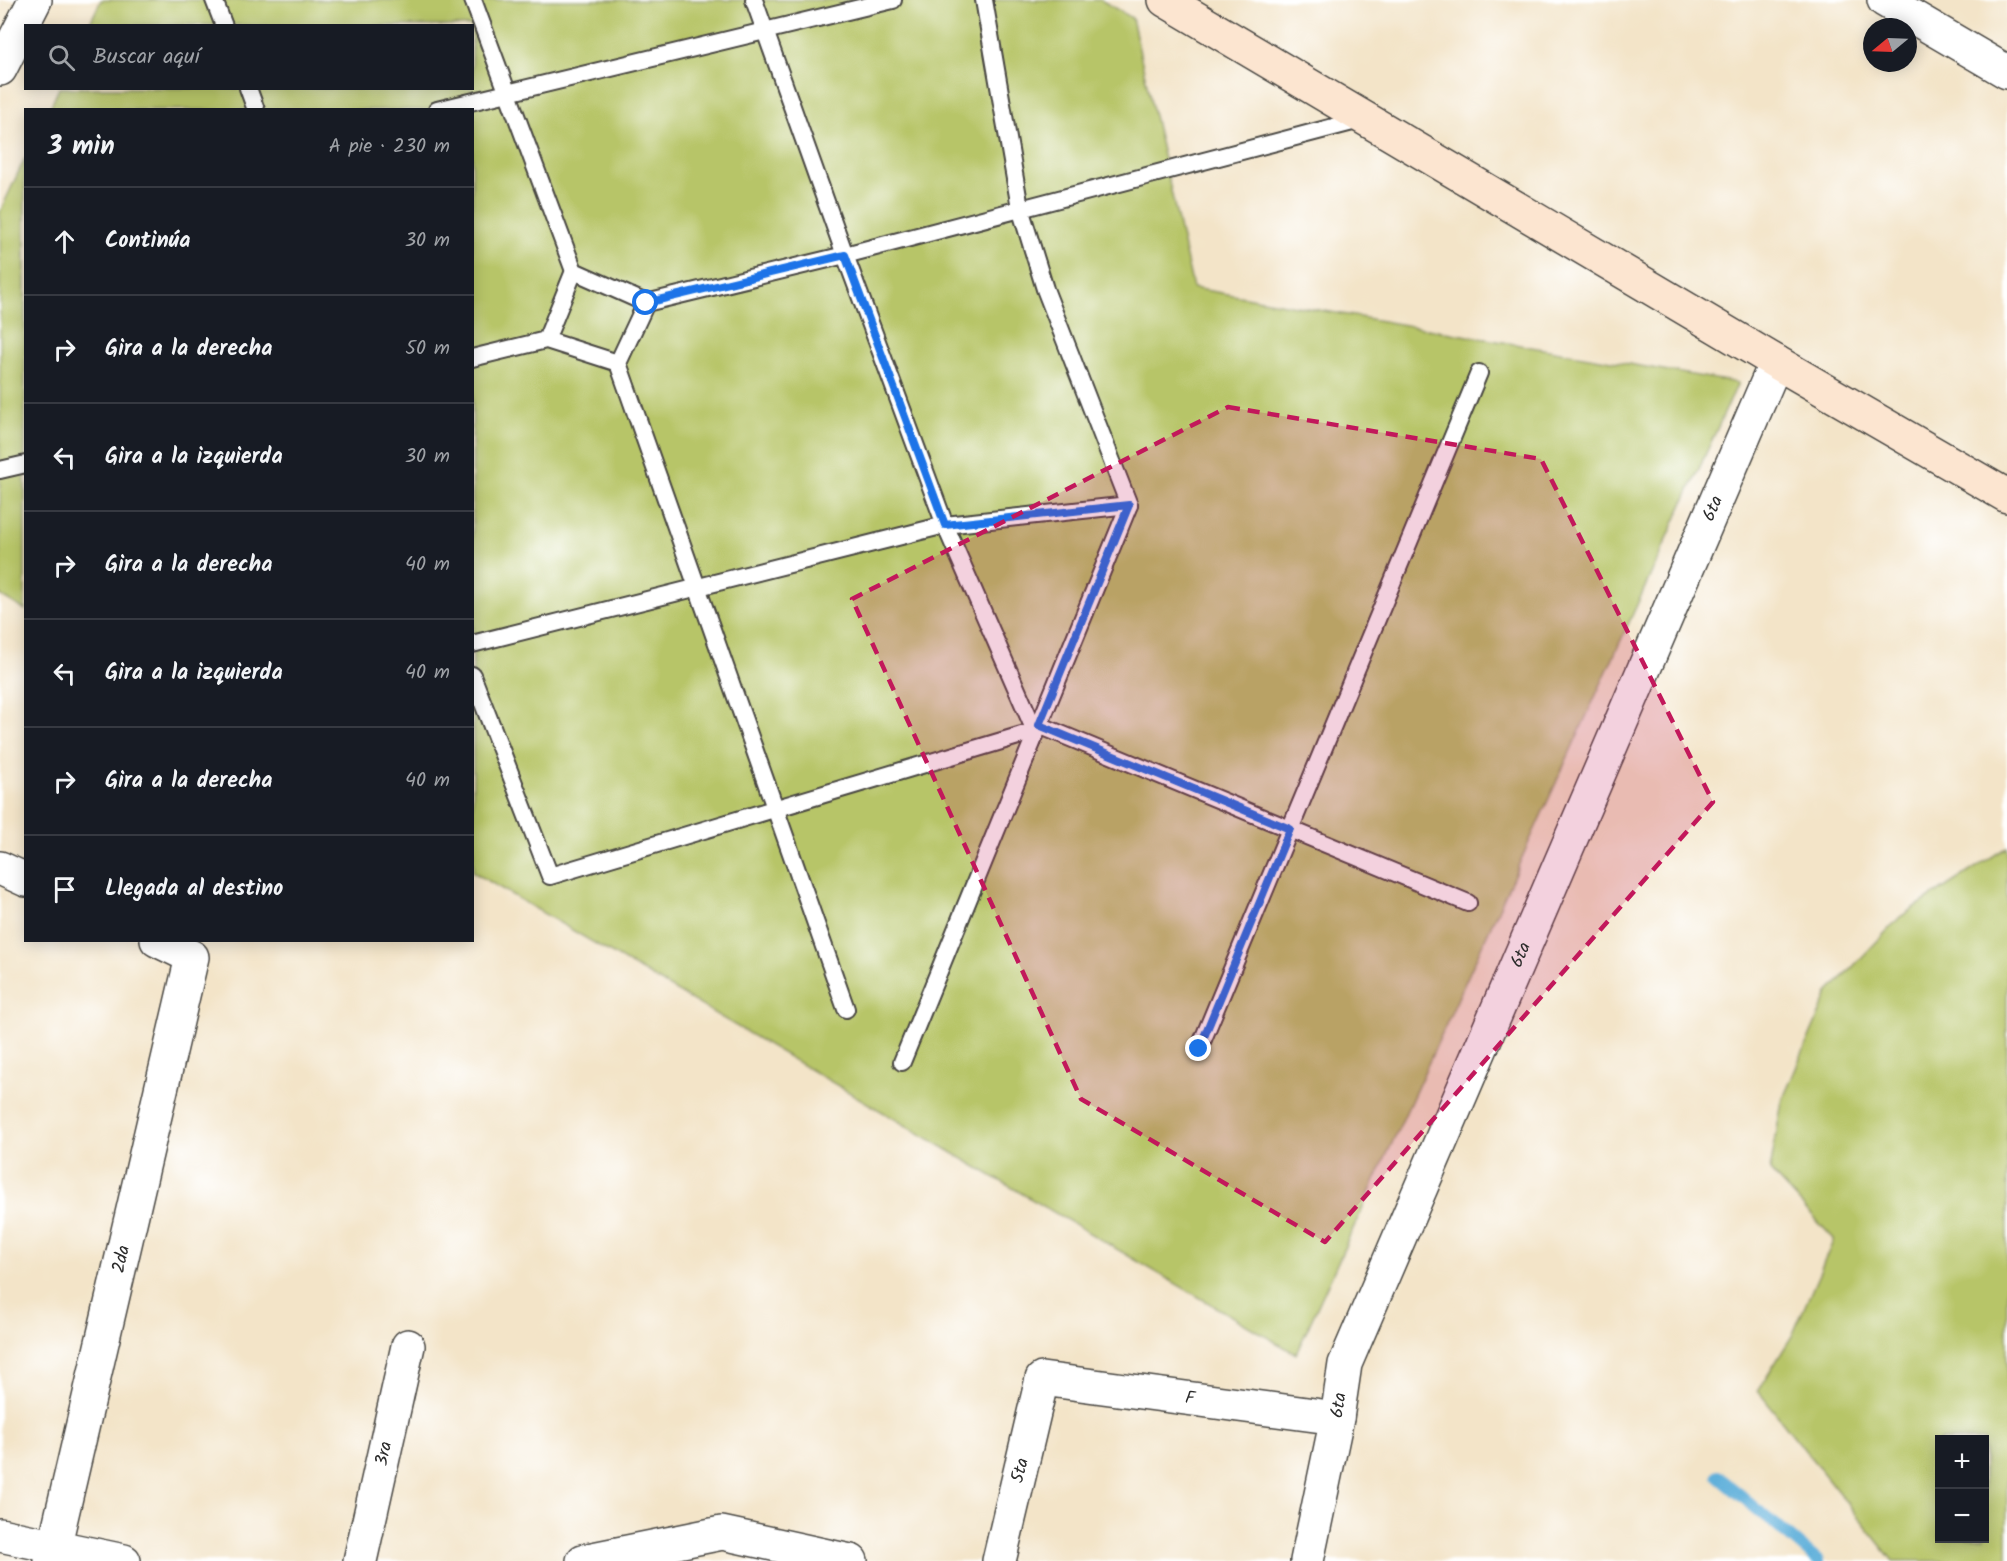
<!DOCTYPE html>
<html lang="es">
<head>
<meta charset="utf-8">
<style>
	:root { --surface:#171b24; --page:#242831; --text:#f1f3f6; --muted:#9ea1a6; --line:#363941 }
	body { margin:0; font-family:Kalam,sans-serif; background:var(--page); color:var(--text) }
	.controls { position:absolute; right:18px; bottom:18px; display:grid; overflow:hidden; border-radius:0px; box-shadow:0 3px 15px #0003 }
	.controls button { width:54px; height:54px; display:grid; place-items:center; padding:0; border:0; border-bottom:2px solid var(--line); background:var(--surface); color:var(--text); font:30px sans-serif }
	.compass { position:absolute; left:1863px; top:18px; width:54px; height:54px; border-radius:50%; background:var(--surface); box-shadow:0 3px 15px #0003; rotate:251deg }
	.stop { position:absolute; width:18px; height:18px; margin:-14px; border:4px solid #1a73e8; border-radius:50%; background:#fff }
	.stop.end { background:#1a73e8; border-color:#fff; box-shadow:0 2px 6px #0008 }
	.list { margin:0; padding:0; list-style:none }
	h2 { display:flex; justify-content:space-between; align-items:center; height:78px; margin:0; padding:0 24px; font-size:26px }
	h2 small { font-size:20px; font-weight:400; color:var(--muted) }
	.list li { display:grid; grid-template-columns:39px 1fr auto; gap:18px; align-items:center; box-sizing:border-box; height:108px; padding:0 24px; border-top:2px solid var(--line) }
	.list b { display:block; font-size:22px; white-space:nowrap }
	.list em { font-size:20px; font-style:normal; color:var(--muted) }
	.icon { flex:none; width:33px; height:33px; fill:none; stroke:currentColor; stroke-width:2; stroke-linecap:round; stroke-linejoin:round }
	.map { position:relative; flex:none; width:2007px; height:1561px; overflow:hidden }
	.search { position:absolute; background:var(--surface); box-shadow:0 3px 15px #0003; left:24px; top:24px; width:450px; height:66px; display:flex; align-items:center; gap:15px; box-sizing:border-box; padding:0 21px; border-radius:0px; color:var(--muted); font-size:22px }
	.panel { position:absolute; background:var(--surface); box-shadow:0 3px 15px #0003; left:24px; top:108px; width:450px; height:834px; border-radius:0px }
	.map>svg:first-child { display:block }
	.green { fill:#b7c567; stroke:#717849; stroke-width:1.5; fill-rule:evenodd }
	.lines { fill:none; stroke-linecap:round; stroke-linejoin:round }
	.stream { stroke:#60b0da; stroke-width:12 }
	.lane-casing { stroke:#494743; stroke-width:20 }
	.street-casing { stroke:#494743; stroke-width:36 }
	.secondary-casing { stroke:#494743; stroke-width:36 }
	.lane { stroke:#fff; stroke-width:16 }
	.street { stroke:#fff; stroke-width:33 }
	.secondary { stroke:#fce5d0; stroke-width:33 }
	.route { stroke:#1a73e8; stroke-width:8 }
	.marked { fill:#c2185b; fill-opacity:0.2; stroke:#c2185b; stroke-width:4.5; stroke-dasharray:12 8; stroke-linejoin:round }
	.labels { text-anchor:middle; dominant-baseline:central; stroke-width:4.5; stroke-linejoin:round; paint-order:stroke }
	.street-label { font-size:18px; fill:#2b2b2b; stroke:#fff }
</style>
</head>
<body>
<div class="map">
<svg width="2007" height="1561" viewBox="0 0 2007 1561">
	<rect width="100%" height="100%" fill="#fff"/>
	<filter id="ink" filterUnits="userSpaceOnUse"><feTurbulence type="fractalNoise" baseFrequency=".0167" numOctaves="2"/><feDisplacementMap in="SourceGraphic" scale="12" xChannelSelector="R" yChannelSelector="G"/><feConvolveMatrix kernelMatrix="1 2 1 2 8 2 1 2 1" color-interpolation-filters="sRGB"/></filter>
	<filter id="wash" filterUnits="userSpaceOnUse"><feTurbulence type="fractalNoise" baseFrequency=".008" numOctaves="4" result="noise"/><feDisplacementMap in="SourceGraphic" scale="24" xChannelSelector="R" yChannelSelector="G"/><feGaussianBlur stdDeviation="1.35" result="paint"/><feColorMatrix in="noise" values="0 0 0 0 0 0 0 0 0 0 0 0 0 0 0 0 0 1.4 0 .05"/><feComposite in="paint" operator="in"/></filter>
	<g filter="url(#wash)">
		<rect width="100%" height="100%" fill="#f3e4c8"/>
		<g class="green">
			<polygon points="101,0 1101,0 1132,18 1193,288 1738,383 1296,1354 473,872 472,110 49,110 59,88 472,88 472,26 89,25"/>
			<polygon points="25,158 25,610 0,595 0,212"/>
			<path d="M2007,847V1561H1893L1758,1391L1792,1336L1834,1239L1770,1171L1782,1101L1828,993L1900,917ZM1940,1440H1984V1538H1940Z"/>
		</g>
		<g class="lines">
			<polyline class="stream" points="1718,1476 1818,1561"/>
		</g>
	</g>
	<g filter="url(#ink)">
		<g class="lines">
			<g class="lane-casing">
				<g id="lane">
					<polyline points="214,0 224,26"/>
					<polyline points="473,0 574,271 646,303 845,255 1364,119"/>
					<polyline points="248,88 256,110"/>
					<polyline points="437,110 893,0"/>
					<polyline points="646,303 618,363 846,1009"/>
					<polyline points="546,340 574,271"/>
					<polyline points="472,358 546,340 618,363"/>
					<polyline points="0,470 26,464"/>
					<polyline points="472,644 945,525 1129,505"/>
					<polyline points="472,675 550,876 1035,731 945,525 845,255 754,0"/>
					<polyline points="1039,725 1468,903"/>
					<polyline points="1199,1049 1479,373"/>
					<polyline points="902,1062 1129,505 1045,289 1020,208 984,0"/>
				</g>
			</g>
			<g class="street-casing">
				<g id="street">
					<polyline points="1884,0 2007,72"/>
					<polyline points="0,69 35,0"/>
					<polyline points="0,868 26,880"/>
					<polyline points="0,1535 124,1561"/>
					<path id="s1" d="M51,1561L192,957L157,940"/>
					<path id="s2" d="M360,1561L408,1346"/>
					<polyline points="583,1561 722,1533 851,1561"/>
					<path id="s3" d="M999,1561L1042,1379L1337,1418"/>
					<path id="s4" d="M1307,1561L1337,1418L1345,1364L1776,362"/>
				</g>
			</g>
			<g class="secondary-casing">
				<polyline id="secondary" points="1165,0 1776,362 2007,496"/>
			</g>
			<use href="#lane" class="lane"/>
			<use href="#street" class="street"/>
			<use href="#secondary" class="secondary"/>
		</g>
	</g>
	<g class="lines" filter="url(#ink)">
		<polyline class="route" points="646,303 845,255 945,525 1129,505 1039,725 1290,829 1199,1049"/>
	</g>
	<path class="marked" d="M1228,407L1541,459L1713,802L1325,1242L1081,1099L852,599Z"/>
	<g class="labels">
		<g class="street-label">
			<text stroke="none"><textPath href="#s4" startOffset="1132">6ta</textPath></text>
			<text stroke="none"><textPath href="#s4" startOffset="646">6ta</textPath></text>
			<text stroke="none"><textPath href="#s1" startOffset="310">2da</textPath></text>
			<text stroke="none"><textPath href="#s3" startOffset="336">F</textPath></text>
			<text stroke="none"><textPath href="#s4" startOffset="159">6ta</textPath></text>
			<text stroke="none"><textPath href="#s2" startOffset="110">3ra</textPath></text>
			<text stroke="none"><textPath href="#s3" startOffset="93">5ta</textPath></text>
		</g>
	</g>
</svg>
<div class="controls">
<button>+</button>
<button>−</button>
</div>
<svg class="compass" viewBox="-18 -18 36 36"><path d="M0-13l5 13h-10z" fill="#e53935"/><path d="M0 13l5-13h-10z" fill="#9ea1a6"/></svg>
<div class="stop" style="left:646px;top:303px"></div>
<div class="stop end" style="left:1199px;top:1049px"></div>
<div class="search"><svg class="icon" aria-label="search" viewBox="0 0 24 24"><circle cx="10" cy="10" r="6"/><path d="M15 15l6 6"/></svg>Buscar aquí</div>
<section class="panel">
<h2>3 min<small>A pie · 230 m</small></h2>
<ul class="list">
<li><svg class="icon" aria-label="ahead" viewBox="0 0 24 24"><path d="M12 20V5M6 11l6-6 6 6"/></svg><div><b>Continúa</b></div><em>30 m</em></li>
<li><svg class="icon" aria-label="right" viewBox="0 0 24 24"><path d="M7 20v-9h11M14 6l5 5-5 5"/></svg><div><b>Gira a la derecha</b></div><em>50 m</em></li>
<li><svg class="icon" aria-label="left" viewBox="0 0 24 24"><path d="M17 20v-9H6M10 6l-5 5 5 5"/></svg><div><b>Gira a la izquierda</b></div><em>30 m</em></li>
<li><svg class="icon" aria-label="right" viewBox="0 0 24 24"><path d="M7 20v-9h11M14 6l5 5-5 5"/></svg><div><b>Gira a la derecha</b></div><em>40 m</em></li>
<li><svg class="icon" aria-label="left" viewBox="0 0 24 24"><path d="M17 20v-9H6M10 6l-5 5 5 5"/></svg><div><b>Gira a la izquierda</b></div><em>40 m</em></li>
<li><svg class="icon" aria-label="right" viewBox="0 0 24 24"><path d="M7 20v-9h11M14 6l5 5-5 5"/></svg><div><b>Gira a la derecha</b></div><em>40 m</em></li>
<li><svg class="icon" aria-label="arrive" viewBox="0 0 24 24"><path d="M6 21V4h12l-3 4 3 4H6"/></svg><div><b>Llegada al destino</b></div></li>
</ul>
</section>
</div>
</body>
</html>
